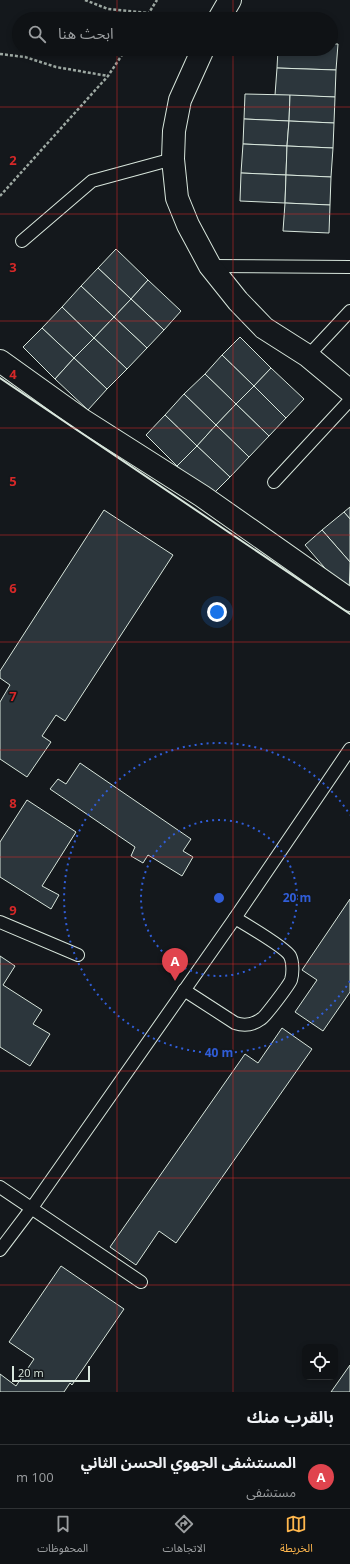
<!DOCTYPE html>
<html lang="ar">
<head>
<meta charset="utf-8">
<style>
	:root { --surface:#0f1215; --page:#181b1e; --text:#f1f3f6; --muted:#9b9ea0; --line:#2f3234; --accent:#ffb74d }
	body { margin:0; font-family:"Open Sans","Noto Sans Arabic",sans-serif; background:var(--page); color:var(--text); direction:rtl }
	.controls { position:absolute; right:12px; bottom:12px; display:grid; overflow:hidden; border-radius:8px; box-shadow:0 2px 6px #0003 }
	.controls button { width:36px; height:36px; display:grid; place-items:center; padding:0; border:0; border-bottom:1px solid var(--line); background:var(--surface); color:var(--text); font:20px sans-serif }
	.scale { position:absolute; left:12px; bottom:10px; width:78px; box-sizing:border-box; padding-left:4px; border:2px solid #d8e6dc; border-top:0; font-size:11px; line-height:14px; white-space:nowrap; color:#d8e6dc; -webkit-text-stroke:3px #14181c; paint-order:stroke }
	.you { position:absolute; left:217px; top:612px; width:14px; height:14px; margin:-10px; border:3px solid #fff; border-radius:50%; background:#1a73e8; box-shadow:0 0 0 6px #1a73e833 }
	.badge { display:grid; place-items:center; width:26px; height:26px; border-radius:50%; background:var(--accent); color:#fff; font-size:13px; font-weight:700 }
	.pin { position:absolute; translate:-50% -33px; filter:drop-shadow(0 1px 2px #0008) }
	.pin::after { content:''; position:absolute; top:21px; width:14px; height:12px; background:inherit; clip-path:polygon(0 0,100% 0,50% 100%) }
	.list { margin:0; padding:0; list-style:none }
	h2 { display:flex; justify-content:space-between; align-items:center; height:52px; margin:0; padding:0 16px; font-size:17px }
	h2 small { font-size:13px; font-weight:400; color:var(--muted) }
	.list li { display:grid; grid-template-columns:26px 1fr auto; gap:12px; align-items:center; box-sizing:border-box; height:64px; padding:0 16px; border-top:1px solid var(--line) }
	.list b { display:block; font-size:15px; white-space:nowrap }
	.list p { margin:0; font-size:13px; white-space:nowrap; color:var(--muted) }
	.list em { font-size:13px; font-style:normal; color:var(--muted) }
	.icon { flex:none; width:22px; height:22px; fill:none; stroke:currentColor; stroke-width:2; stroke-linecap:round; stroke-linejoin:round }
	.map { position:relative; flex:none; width:350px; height:1392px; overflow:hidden; direction:ltr }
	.search { position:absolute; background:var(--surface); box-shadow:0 2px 6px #0003; left:12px; right:12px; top:12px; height:44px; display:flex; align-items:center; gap:10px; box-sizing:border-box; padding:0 14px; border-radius:22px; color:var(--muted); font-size:15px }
	.sheet { height:116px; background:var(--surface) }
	nav { display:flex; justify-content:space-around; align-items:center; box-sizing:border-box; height:56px; border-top:1px solid var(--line); background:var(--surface); font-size:11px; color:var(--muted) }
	nav a { display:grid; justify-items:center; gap:2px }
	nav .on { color:var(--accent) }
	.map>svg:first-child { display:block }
	.building { fill:#2c363c; stroke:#d8e6dc }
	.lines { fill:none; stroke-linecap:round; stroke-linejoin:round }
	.service-casing { stroke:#d8e6dc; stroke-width:14 }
	.minor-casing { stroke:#d8e6dc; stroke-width:24 }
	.path { stroke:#9da8a2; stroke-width:2.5; stroke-dasharray:3 2; stroke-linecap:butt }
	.service { stroke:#14181c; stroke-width:12 }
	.minor { stroke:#14181c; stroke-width:22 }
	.wall { stroke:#d8e6dc; stroke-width:2 }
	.grid { fill:none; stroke:#d62828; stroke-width:1; stroke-opacity:0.55 }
	.ring { fill:none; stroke:#305dd8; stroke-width:2; stroke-dasharray:2 4 }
	.grid-label { font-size:13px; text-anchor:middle; font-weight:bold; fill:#d62828; stroke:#14181c; stroke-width:3; stroke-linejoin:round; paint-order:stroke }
	.centre { fill:#305dd8; stroke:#14181c; stroke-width:2 }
	.ring-label { font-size:12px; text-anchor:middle; font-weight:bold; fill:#305dd8; stroke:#14181c; stroke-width:3; stroke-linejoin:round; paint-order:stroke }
</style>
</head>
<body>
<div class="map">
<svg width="350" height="1392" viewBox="0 0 350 1392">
	<rect width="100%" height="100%" fill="#14181c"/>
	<g class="building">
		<polygon points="331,44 338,44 336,70 277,68 278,49 331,49"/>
		<polygon points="277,68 336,70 335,97 275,95"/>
		<polygon points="245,94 290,95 289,121 244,119"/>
		<polygon points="290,95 335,97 334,123 289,121"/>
		<polygon points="244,119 289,121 287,146 243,144"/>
		<polygon points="289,121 334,123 333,148 287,146"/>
		<polygon points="243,144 287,146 286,175 241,173"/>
		<polygon points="287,146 333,148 331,177 286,175"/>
		<polygon points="241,173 286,175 285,203 240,201"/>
		<polygon points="286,175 331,177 330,205 285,203"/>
		<polygon points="285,203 330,205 329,233 283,231"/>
		<polygon points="116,249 148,280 131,299 98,268"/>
		<polygon points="98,268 131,299 114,317 81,286"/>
		<polygon points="148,280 181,311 164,330 131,299"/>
		<polygon points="81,286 114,317 94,338 62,307"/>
		<polygon points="131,299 164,330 147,348 114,317"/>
		<polygon points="62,307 94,338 74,358 42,328"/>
		<polygon points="114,317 147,348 127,369 94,338"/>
		<polygon points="42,328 74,358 55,379 23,347"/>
		<polygon points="240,337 271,368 254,386 222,355"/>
		<polygon points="94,338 127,369 107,389 74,358"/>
		<polygon points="222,355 254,386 236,404 205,374"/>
		<polygon points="74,358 107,389 88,410 55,379"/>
		<polygon points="271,368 304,399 286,418 254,386"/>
		<polygon points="205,374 236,404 216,425 184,394"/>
		<polygon points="254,386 286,418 269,436 236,404"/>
		<polygon points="184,394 216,425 197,446 165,415"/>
		<polygon points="236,404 269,436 249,457 216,425"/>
		<polygon points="165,415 197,446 177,466 146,435"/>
		<polygon points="216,425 249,457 230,477 197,446"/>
		<polygon points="197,446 230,477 210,497 177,466"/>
		<polygon points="350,507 350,519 344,512"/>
		<polygon points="104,510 173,555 65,721 56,715 42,736 51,742 27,777 0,759 0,702 10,685 0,678 0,671"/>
		<polygon points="344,512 350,519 350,562 322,530"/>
		<polygon points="322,530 350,562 349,596 305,545"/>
		<polygon points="80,763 191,839 183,851 193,857 182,876 148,855 143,863 131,856 135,847 50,789 58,779 66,784"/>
		<polygon points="27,800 76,832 42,886 59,895 51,909 0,877 0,842"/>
		<polygon points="350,899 350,992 323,1031 295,1012 317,980 302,970"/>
		<polygon points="0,956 15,966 3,985 42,1010 33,1024 50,1034 30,1066 0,1047"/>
		<polygon points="282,1028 312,1049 176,1243 159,1231 136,1265 110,1247 245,1054 258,1063"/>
		<polygon points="61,1266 124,1309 72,1385 70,1383 64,1392 0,1392 0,1374 16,1386 34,1359 9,1342"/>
		<polygon points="350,1365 350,1392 331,1392"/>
	</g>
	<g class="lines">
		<g class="service-casing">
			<g id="service">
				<polyline points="22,241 92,181 173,159"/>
				<polyline points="210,266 350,267"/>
				<polyline points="308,356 350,311"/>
				<polyline points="274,482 350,400"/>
				<polyline points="0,922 78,955"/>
				<path d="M184,990L235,1023C244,1026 253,1025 261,1019C265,1017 289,985 291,980C293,974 293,962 290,956C286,948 245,924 235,918"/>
				<polyline points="0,1187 141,1282"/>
				<polyline points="0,1250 31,1209 235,918 350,749"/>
			</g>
		</g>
		<g class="minor-casing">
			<g id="minor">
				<polyline points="219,19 230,0"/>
				<polyline points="203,49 180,100 174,131 173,159 177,198 188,225 210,266 238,301 264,328 308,356 350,391"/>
				<polyline points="0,361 81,419 202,496 350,600"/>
			</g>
		</g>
		<g class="path">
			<polyline points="85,0 108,9 149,13"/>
			<polyline points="145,19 157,0"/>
			<polyline points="0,54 25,57 56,67 108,76"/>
			<polyline points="0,196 108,76 126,49"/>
		</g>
		<use href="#service" class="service"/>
		<use href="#minor" class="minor"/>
		<polyline class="wall" points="0,378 350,614"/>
	</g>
	<path class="grid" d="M117,0V19M233,0V19M117,49V1392M233,49V1392M0,107H350M0,214H350M0,321H350M0,428H350M0,535H350M0,642H350M0,750H350M0,857H350M0,964H350M0,1071H350M0,1178H350M0,1285H350"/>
	<g class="ring">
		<circle cx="219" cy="898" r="78"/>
		<path d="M350 981A155 155 0 1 1 350 815"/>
	</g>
	<g class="grid-label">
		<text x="13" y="165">2</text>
		<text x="13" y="272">3</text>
		<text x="13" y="379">4</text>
		<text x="13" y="486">5</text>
		<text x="13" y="593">6</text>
		<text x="13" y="701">7</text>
		<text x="13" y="808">8</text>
		<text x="13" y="915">9</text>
	</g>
	<circle cx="219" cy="898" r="6" class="centre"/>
	<g class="ring-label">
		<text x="297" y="902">20 m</text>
		<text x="219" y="1057">40 m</text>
	</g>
</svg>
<div class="controls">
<button><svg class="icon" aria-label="locate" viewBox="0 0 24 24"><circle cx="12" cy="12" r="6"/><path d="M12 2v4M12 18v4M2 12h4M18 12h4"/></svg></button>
</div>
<div class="scale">20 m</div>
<div class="you"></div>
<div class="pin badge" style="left:175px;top:981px;background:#e0444e">A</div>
<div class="search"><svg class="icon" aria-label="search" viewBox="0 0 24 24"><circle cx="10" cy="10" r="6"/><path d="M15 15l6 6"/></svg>ابحث هنا</div>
</div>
<section class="sheet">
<h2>بالقرب منك<small></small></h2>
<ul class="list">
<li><span class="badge" style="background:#e0444e">A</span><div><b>المستشفى الجهوي الحسن الثاني</b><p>مستشفى</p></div><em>100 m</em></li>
</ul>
</section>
<nav>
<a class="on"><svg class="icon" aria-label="map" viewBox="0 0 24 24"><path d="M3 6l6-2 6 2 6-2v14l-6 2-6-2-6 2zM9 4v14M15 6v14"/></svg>الخريطة</a>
<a><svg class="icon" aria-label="directions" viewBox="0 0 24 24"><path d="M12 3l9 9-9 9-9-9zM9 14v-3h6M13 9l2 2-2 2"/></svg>الاتجاهات</a>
<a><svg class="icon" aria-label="saved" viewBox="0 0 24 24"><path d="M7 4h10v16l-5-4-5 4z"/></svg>المحفوظات</a>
</nav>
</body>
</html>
